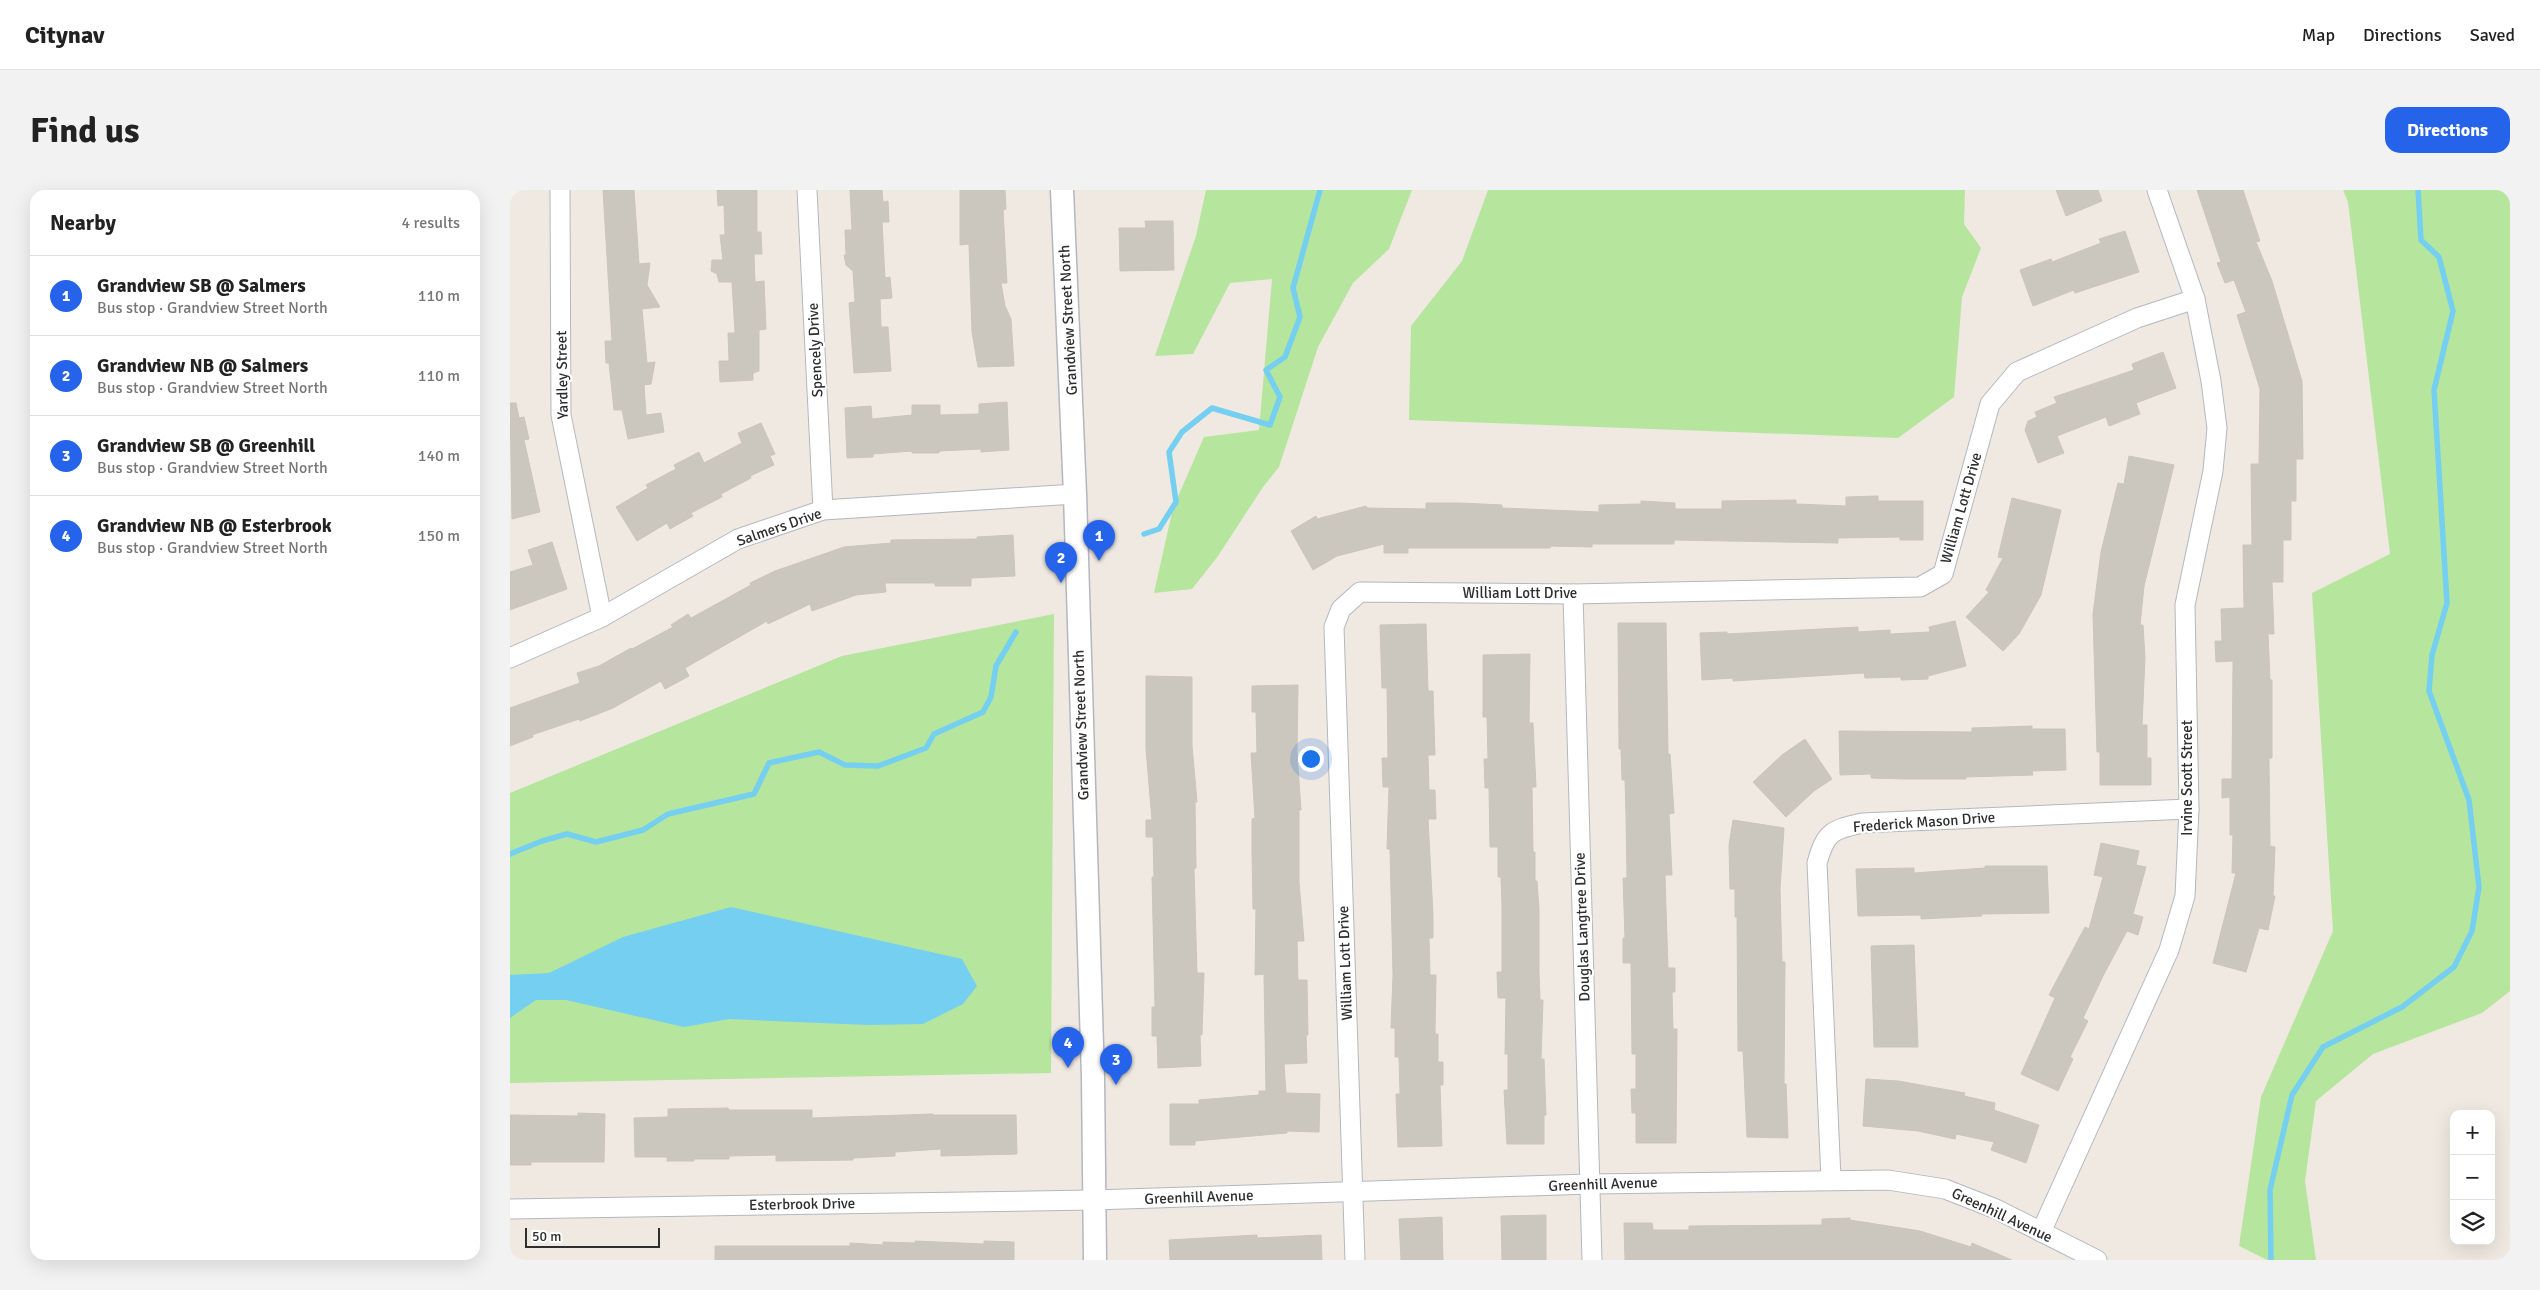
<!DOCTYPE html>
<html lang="en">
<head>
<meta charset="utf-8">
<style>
	:root { --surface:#fff; --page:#f2f2f2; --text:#222; --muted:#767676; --line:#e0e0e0; --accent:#2563eb }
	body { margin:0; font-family:Signika,sans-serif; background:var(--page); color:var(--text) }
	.controls { position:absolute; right:15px; bottom:15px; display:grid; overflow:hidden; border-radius:10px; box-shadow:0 5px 20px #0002 }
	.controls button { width:45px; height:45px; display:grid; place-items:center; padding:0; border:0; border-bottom:1px solid var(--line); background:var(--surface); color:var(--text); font:25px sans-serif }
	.scale { position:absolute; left:15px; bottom:12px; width:135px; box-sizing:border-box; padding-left:5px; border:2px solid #2e2e2e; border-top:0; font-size:14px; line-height:18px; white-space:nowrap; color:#2e2e2e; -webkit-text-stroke:4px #fff; paint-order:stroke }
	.you { position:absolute; left:800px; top:568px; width:18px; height:18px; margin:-12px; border:4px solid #fff; border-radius:50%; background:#1a73e8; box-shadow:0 0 0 8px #1a73e833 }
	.badge { display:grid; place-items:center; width:32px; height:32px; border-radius:50%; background:var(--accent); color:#fff; font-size:16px; font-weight:700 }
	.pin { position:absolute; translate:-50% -41px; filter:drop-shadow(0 1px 2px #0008) }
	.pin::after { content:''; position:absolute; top:26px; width:18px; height:15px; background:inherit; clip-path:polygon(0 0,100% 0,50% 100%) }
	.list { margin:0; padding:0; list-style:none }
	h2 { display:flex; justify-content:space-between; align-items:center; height:65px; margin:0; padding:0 20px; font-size:21px }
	h2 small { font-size:16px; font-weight:400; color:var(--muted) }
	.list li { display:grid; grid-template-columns:32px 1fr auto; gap:15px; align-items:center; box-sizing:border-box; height:80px; padding:0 20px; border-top:1px solid var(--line) }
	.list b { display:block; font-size:19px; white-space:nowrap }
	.list p { margin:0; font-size:16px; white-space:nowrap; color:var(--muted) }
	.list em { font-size:16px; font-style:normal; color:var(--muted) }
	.icon { flex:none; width:28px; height:28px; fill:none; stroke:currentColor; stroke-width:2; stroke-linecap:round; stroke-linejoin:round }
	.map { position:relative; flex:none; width:2000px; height:1070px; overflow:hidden; border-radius:15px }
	header { display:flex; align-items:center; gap:30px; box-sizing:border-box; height:70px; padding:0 25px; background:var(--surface); border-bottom:1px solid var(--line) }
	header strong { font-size:24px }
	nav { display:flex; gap:28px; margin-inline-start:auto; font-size:18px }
	.intro { display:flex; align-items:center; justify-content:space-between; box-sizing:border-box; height:120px; padding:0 30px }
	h1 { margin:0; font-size:35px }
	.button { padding:12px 22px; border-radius:15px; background:var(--accent); color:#fff; font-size:18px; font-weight:700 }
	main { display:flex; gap:30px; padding:0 30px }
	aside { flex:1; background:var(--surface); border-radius:15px; box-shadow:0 5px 20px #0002 }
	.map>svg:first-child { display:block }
	.green { fill:#b6e59e }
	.water { fill:#75cff0 }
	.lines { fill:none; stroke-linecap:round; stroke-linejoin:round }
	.stream { stroke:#75cff0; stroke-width:5.5 }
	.building { fill:#cbc7bf; stroke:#cbc5ba }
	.minor-casing { stroke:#b4b7c1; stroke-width:21 }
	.tertiary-casing { stroke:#b4b7c1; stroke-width:25 }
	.minor { stroke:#fff; stroke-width:19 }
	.tertiary { stroke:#fff; stroke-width:22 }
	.labels { text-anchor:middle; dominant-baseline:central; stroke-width:4.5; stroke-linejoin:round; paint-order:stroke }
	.street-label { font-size:15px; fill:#2e2e2e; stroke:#fff }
</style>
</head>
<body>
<header>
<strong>Citynav</strong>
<nav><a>Map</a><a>Directions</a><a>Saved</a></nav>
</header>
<div class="intro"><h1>Find us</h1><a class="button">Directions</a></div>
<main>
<aside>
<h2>Nearby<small>4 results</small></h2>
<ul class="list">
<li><span class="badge">1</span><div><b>Grandview SB @ Salmers</b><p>Bus stop · Grandview Street North</p></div><em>110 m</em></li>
<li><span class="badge">2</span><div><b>Grandview NB @ Salmers</b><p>Bus stop · Grandview Street North</p></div><em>110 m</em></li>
<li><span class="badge">3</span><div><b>Grandview SB @ Greenhill</b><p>Bus stop · Grandview Street North</p></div><em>140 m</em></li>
<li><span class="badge">4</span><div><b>Grandview NB @ Esterbrook</b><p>Bus stop · Grandview Street North</p></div><em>150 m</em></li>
</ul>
</aside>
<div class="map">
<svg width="2000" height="1070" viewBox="0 0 2000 1070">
	<rect width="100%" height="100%" fill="#efe9e1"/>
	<g class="green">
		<polygon points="696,0 902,0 879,59 843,93 808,157 769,277 753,297 708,366 682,399 644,403 663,318 694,247 749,240 762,89 720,93 683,164 645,166 686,46"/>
		<polygon points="978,0 1455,0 1454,34 1471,58 1452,107 1444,207 1388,248 899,230 901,136 952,71"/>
		<polygon points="1833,0 2000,0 2000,801 1972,823 1863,864 1806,911 1795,991 1806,1070 1757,1070 1729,1056 1751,907 1823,741 1802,403 1880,364 1838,12"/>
		<polygon points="544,424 541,883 0,893 0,603 332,466"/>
	</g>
	<polygon class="water" points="221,717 452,769 467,796 453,814 413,834 358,835 219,829 174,837 56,810 26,810 0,828 0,785 39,783 113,747"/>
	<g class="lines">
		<g class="stream">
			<polyline points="634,344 649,339 666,312 659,262 672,242 702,218 760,235 770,207 756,180 775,167 790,127 783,98 810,0"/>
			<polyline points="0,664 32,651 57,644 86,652 133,640 158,624 244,604 259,573 309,562 335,575 368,576 416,558 424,544 473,522 481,507 486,476 506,442"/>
			<polyline points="1761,1070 1760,1000 1782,905 1813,857 1892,817 1944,777 1962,741 1969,697 1959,610 1919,501 1922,465 1937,413 1924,200 1943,121 1929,67 1911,50 1908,0"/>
		</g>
	</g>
	<g class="building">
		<polygon points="93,0 124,0 129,74 140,73 137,95 150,117 132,119 137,173 145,172 141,194 134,195 136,225 151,223 154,242 118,249 112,220 104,220 99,173 96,173 95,151 102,151"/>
		<polygon points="207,0 247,0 247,42 251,42 252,64 244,64 245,92 254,91 256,139 249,140 249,181 243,183 243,190 210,192 209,171 219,171 218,143 225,143 222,92 209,92 207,84 201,81 202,70 213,70 210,45 215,45 214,15 208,16"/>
		<polygon points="340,0 372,0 373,12 378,11 379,32 372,32 375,88 380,87 382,108 370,109 371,137 378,137 381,181 344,183 339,113 345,112 343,81 336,75 334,65 336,65 335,40 342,40"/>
		<polygon points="450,0 495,0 496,19 493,20 497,93 491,93 495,116 501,129 504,176 468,177 462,142 459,54 450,55"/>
		<polygon points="1546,0 1588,0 1592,11 1556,26"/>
		<polygon points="1687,0 1733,0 1750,51 1746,52 1762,91 1792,191 1793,269 1786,269 1786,311 1781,311 1781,350 1773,350 1773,392 1762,392 1764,444 1758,444 1760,490 1762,490 1762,568 1759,568 1760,656 1765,657 1763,706 1765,706 1758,740 1749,738 1736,782 1703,773 1726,683 1722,683 1723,645 1720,645 1720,607 1712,608 1712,589 1722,589 1723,471 1706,472 1705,451 1712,451 1711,419 1734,418 1733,355 1742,355 1741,274 1749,274 1750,199 1727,125 1736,122 1724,90 1715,93 1707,73 1711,72"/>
		<polygon points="635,31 663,31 664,80 610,81 609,38 636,38"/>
		<polygon points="1615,41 1629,82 1565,103 1564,100 1523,116 1510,80 1541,69 1542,72 1591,53 1589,49"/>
		<polygon points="1653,162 1666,198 1626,213 1630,224 1599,236 1596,227 1547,246 1554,263 1528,273 1515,240 1518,231 1527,227 1525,222 1547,213 1544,207 1624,180 1622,174"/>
		<polygon points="497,212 499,260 471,262 471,259 429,261 429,263 402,263 402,261 363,264 363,267 337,268 335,218 361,216 362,229 402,225 402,215 430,215 430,225 469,224 469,214"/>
		<polygon points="0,213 6,213 9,228 14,227 19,249 14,250 30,322 2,329"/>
		<polygon points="251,233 265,264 260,266 264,275 240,286 241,288 211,304 212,307 181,323 183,326 160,339 157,333 127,351 106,317 138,298 136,295 166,279 164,275 189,262 194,273 232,253 228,243"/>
		<polygon points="1619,266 1664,275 1634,396 1630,435 1633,435 1635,468 1632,535 1637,535 1637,568 1641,568 1641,595 1590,595 1590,562 1587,562 1583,424 1591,362 1608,293 1614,294"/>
		<polygon points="1368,306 1368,311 1413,311 1413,350 1390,350 1390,347 1328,348 1328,353 1164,350 1164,354 1082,354 1082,357 1041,356 1040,358 898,358 898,363 874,363 874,354 827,366 803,380 781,341 806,326 807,329 856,316 857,318 916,319 916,313 950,313 992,315 992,318 1089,322 1089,315 1131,314 1131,311 1165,313 1165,319 1212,319 1212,311 1286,310 1286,314 1336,316 1336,307"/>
		<polygon points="1502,308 1551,320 1531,405 1509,444 1493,461 1456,427 1479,402 1476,400 1493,368 1488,367"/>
		<polygon points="503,345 505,386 461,388 461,396 425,396 425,393 375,393 376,402 346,405 302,421 300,414 258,434 257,431 175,478 179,486 155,499 151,491 103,518 70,531 69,529 22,545 23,547 0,556 0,518 70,493 67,483 89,476 121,458 122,459 163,437 161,435 178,424 181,428 241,395 240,393 265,381 334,357 381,353 381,350 467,349 467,347"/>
		<polygon points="42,352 57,399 0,420 0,382 23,375 18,360"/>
		<polygon points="1445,431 1456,476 1418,486 1418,489 1391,490 1391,487 1355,488 1354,483 1223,491 1223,488 1192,490 1190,443 1217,442 1217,444 1348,437 1348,442 1380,440 1380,444 1420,442 1419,437"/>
		<polygon points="1108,433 1156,433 1158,564 1160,564 1164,623 1159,624 1162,685 1155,685 1156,718 1158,778 1165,778 1165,802 1162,802 1163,839 1167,839 1166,953 1126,953 1126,923 1122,923 1121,899 1126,899 1126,864 1122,864 1121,773 1113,773 1113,748 1115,748 1113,688 1117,688 1116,624 1115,590 1112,590 1111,559 1109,559"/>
		<polygon points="916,434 918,501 923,501 925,565 918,565 919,600 925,600 926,629 918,629 923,725 923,748 919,748 920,785 926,785 925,844 928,844 928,872 933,872 933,895 930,895 932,956 888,957 886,904 890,904 889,867 885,867 885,838 881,838 883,785 880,659 877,659 879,597 873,597 872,568 878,568 877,498 872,498 870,435"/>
		<polygon points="1020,464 1019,533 1023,533 1026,597 1022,597 1023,662 1025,662 1025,691 1027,691 1029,719 1029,782 1030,810 1033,810 1031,869 1034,869 1036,925 1034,925 1034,954 997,954 994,900 998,900 998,864 995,864 996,808 988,808 987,782 992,782 992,716 991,687 988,687 988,657 980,657 979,598 975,598 974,569 978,569 977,527 973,527 973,465"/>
		<polygon points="636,486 682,487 682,555 687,612 685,612 686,678 684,679 687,783 694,783 692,845 690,845 691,876 648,878 647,846 642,846 642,817 645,817 642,687 644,687 643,647 636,647 636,630 642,630 636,559"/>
		<polygon points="788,495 787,562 791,620 789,620 789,692 794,751 787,751 788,790 797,790 798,845 796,845 797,873 774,874 776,903 810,904 809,942 777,941 777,943 685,951 685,955 660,955 660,914 689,914 689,910 749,905 749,901 756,901 754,784 745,785 746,719 743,719 742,661 742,629 745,628 741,563 747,563 746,522 742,522 742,496"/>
		<polygon points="1522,536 1522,539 1555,539 1556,580 1522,581 1523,585 1456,587 1456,589 1395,589 1361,588 1361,584 1330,585 1329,541 1462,542 1462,538"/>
		<polygon points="1295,549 1322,589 1304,601 1276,627 1243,592 1272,565"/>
		<polygon points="1223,630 1274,638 1270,699 1272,772 1275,772 1274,894 1276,894 1278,948 1237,947 1233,861 1228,861 1227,727 1225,727 1225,699 1220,699 1219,655"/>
		<polygon points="1591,653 1629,661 1626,675 1636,677 1623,724 1633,727 1628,745 1617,741 1594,784 1573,828 1578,831 1560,867 1563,869 1548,901 1511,884 1545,808 1539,805 1575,737 1579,739 1593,687 1584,685"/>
		<polygon points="1475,676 1537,676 1539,723 1471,724 1472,726 1411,729 1411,725 1348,726 1346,679 1404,678 1404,683 1475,678"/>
		<polygon points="1404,755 1408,857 1364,857 1361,756"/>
		<polygon points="1356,889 1388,891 1455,903 1454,906 1485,913 1484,920 1529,935 1516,973 1481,960 1484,952 1446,944 1445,949 1408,941 1353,936"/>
		<polygon points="218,918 219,920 302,920 302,928 423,924 423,925 506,925 507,964 431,966 431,959 385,962 385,966 343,968 343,970 266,971 266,965 219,966 219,969 184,969 184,971 157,971 157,967 125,967 124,928 158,927 158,919"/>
		<polygon points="68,923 95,924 94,972 21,972 21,975 0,975 0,925 68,926"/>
		<polygon points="1036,1025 1036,1070 992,1070 991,1026"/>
		<polygon points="932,1027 933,1070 891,1070 889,1029"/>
		<polygon points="1340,1028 1340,1030 1410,1041 1461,1057 1462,1053 1502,1070 1115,1070 1114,1033 1142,1033 1143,1040 1179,1040 1179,1036 1312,1035 1312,1029"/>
		<polygon points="747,1045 747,1048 811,1045 812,1070 660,1070 659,1050"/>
		<polygon points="405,1051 474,1054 474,1051 504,1052 504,1070 205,1070 205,1056 340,1056 340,1053 373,1055 373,1052 405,1053"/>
	</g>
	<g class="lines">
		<g class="minor-casing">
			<g id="minor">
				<polyline points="50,0 51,225 92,427"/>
				<polyline points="297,0 313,320"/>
				<polyline points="1063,404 1082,1070"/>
				<polyline points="0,468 92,427 228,349 313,320 565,304"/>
				<path d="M1321,989L1307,673C1316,641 1322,640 1352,633L1679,619"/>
				<polyline points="0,1019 583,1010 1080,994 1378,990 1435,999 1486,1019 1587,1070"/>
				<polyline points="1531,1042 1659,760 1675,706 1679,619 1675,415 1703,281 1707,238 1701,191 1685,109 1647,0"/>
				<polyline points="845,1070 824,437 831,419 850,402 1063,404 1410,397 1433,384 1480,214 1507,182 1627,128 1685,109"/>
			</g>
		</g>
		<g class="tertiary-casing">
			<polyline id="tertiary" points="552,0 565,304 583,888 585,1070"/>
		</g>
		<use href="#minor" class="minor"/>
		<use href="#tertiary" class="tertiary"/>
	</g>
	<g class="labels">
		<g class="street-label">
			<text transform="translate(558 130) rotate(-93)">Grandview Street North</text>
			<text transform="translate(305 160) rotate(-93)">Spencely Drive</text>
			<text transform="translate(52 185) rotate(-91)">Yardley Street</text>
			<text transform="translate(1451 318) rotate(-74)">William Lott Drive</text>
			<text transform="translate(269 337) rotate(-19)">Salmers Drive</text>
			<text x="1010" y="403">William Lott Drive</text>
			<text transform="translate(571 535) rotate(-92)">Grandview Street North</text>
			<text transform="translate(1677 588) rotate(-90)">Irvine Scott Street</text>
			<text transform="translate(1414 632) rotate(-4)">Frederick Mason Drive</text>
			<text transform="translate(1072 737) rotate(-92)">Douglas Langtree Drive</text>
			<text transform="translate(835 773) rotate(-92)">William Lott Drive</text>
			<text transform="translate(1093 994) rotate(-2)">Greenhill Avenue</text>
			<text transform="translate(689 1007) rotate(-2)">Greenhill Avenue</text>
			<text transform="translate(292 1014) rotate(-1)">Esterbrook Drive</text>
			<text transform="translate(1492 1025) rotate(25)">Greenhill Avenue</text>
		</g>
	</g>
</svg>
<div class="controls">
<button>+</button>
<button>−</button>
<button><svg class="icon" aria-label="layers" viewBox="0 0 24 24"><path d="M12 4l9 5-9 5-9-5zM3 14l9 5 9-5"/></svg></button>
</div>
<div class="scale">50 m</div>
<div class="you"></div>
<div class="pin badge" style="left:589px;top:371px">1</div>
<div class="pin badge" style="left:551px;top:393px">2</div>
<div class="pin badge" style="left:606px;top:895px">3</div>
<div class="pin badge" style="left:558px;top:878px">4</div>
</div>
</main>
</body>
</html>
